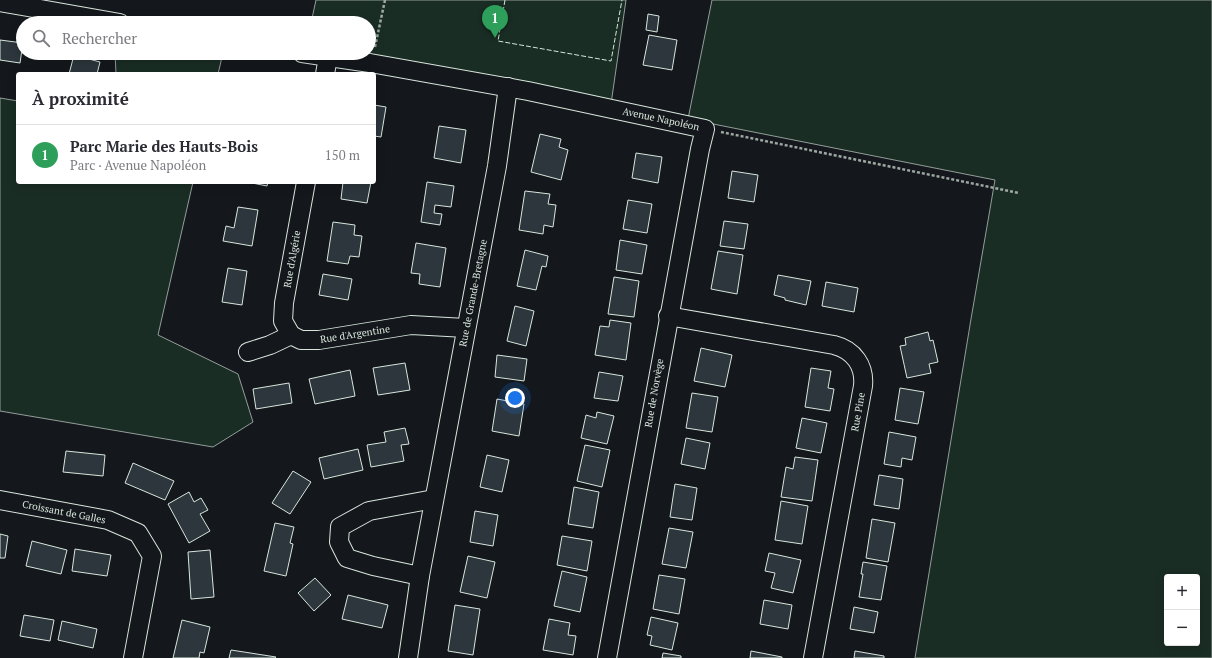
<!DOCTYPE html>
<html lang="fr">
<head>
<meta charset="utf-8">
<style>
	:root { --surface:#fff; --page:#f2f2f3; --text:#2b2b33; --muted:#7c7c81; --line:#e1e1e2; --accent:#7c3aed }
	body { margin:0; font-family:"PT Serif",serif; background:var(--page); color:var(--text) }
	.controls { position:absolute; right:12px; bottom:12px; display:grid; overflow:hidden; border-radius:4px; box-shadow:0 2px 10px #0003 }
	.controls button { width:36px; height:36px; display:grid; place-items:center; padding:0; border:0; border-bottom:1px solid var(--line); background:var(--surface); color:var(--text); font:20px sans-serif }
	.you { position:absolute; left:515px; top:398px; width:14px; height:14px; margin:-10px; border:3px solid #fff; border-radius:50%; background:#1a73e8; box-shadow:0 0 0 6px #1a73e833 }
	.badge { display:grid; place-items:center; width:26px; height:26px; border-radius:50%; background:var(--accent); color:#fff; font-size:13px; font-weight:700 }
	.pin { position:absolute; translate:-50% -33px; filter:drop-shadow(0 1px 2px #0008) }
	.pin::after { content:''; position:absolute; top:21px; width:14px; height:12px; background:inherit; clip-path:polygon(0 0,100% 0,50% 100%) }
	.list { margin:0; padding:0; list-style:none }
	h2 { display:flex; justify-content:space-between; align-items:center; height:52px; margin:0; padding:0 16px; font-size:17px }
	h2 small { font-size:13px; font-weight:400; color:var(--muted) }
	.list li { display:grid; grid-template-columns:26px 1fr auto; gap:12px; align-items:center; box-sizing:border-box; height:60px; padding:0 16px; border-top:1px solid var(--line) }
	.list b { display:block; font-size:15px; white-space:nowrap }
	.list p { margin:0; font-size:13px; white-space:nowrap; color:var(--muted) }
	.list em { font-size:13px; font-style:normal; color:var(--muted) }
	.icon { flex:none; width:22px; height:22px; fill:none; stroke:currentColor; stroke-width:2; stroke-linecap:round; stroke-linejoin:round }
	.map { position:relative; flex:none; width:1212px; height:658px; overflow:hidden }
	.search { position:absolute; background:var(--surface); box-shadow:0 2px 10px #0003; left:16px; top:16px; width:360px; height:44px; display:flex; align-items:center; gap:10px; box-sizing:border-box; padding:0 14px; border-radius:22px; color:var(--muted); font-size:15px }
	.panel { position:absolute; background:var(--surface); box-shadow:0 2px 10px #0003; left:16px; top:72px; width:360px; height:112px; border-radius:4px }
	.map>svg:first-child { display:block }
	.green { fill:#1a2d24; stroke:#939e99; fill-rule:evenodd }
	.building { fill:#2c363c; stroke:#d8e6dc }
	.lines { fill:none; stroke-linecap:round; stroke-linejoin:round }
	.minor-casing { stroke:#d8e6dc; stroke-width:20 }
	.path { stroke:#9da8a2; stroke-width:2.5; stroke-dasharray:3 2; stroke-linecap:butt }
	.minor { stroke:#14181c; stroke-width:18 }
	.fence { stroke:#d8e6dc; stroke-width:1; stroke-dasharray:5 2; stroke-linecap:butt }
	.labels { text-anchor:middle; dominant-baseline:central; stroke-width:3; stroke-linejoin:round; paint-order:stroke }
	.street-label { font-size:10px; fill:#d8e6dc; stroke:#14181c }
</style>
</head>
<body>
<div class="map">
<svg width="1212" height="658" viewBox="0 0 1212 658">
	<rect width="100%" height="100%" fill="#14181c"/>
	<g class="green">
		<polygon points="316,0 626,0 611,104 315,53 369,53 369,23 311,23"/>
		<path d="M712,0H1212V658H915L971,319L995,180L688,119ZM1167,577H1197V643H1167Z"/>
		<polygon points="115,53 223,53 218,74 116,74"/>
		<polygon points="0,98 18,101 18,182 193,182 158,335 238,374 253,422 213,447 0,411"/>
	</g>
	<g class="building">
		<polygon points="648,14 659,16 657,32 646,30"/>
		<polygon points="649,35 677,40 672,70 643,65"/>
		<polygon points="0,40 23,43 20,63 0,60"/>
		<polygon points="74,55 100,62 97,74 69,74"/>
		<polygon points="374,105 386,107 381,137 374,136"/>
		<polygon points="439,126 466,130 461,163 434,158"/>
		<polygon points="540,134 561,139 559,147 568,150 561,180 531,172"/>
		<polygon points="636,153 662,157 658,183 632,178"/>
		<polygon points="732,171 758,175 754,202 728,198"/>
		<polygon points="247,182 268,182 267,186"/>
		<polygon points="343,182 371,182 367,203 341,199"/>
		<polygon points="427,182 454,186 451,207 435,205 434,213 442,214 440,225 421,222"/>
		<polygon points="525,191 550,194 548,204 556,205 553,227 544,225 543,234 519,230"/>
		<polygon points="628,200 652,204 647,233 623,229"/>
		<polygon points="238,207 258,210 252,246 223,241 226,226 234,228"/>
		<polygon points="724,221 748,224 744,249 720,246"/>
		<polygon points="333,222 355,225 354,235 362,236 359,257 350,256 348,264 327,261"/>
		<polygon points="620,240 647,245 642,274 616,270"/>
		<polygon points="416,243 446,248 440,287 419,284 420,274 411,273"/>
		<polygon points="525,250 548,256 546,267 542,266 536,290 517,286"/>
		<polygon points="718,251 743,255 737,294 711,289"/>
		<polygon points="228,268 247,271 242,305 222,302"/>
		<polygon points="323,274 352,279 348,300 319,295"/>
		<polygon points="778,275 811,281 806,305 785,300 785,298 774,295"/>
		<polygon points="614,277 639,281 634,317 608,314"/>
		<polygon points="826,282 858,288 854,312 822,306"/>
		<polygon points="515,306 534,311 526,346 507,341"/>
		<polygon points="610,320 631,323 626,360 595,355 600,326 609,327"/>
		<polygon points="928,332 930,341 933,340 938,362 929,364 931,373 907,378 900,346 906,345 905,338"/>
		<polygon points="701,348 732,355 725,387 694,381"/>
		<polygon points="497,355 527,359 524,381 495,377"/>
		<polygon points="405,363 410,390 378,395 373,368"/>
		<polygon points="811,368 831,371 828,388 834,389 830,411 805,407"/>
		<polygon points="350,370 355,396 315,404 309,379"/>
		<polygon points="599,372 623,376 618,401 594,398"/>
		<polygon points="289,383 292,403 256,409 253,389"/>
		<polygon points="900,388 924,392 918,424 895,420"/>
		<polygon points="692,393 718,397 712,432 686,428"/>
		<polygon points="497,399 524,404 519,436 492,431"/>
		<polygon points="597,412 614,416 607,444 581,438 586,415 596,418"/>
		<polygon points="802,418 827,423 821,453 796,448"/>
		<polygon points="405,428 409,444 401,445 404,461 371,467 367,445 386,442 384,432"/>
		<polygon points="889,432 916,437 912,460 902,458 901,467 884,464"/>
		<polygon points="686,438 710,443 705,469 681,464"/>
		<polygon points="585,445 610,450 602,487 577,481"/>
		<polygon points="358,449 363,470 324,479 319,458"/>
		<polygon points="66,451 105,455 103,476 63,472"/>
		<polygon points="487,455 509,460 502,492 480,487"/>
		<polygon points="795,457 818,460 812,501 781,497 786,467 793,469"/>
		<polygon points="133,463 174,481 165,500 125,483"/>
		<polygon points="293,471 311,482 290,514 272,503"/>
		<polygon points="879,475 903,479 899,509 874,505"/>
		<polygon points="675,484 697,488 692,520 670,517"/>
		<polygon points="574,487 599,492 593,528 568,524"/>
		<polygon points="189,492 194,502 201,498 208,510 200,514 210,531 189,543 168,504"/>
		<polygon points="781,501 808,506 802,544 775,540"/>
		<polygon points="475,511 498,515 493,546 470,542"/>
		<polygon points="872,519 895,523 888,562 866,558"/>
		<polygon points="275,523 294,527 290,543 293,544 286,576 264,571"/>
		<polygon points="669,528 693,532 686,568 662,564"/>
		<polygon points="0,534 8,536 5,558 0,558"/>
		<polygon points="562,536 592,541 587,571 557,565"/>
		<polygon points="32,541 67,550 61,574 26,566"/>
		<polygon points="75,549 111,555 107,576 72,571"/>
		<polygon points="210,550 214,597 191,599 188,552"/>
		<polygon points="769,553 801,560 793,593 771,588 775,573 765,571"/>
		<polygon points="468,556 495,562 487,598 460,592"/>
		<polygon points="863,562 887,566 881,600 859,597 863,574 861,574"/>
		<polygon points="562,571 587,577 580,612 554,606"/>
		<polygon points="659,575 685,579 679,614 653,609"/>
		<polygon points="315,578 331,595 314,611 298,593"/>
		<polygon points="348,595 388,605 382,628 342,619"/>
		<polygon points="764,600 792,605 788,629 760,624"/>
		<polygon points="455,605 480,609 473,655 448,651"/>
		<polygon points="854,607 878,612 874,633 850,629"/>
		<polygon points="24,615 54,620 50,641 20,636"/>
		<polygon points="651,617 678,623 672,650 650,645 652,636 647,635"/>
		<polygon points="549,619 570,623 568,635 576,636 573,655 543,650"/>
		<polygon points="182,620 210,627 204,653 200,652 199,658 173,658"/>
		<polygon points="62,621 97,629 93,648 58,640"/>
		<polygon points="231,650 276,657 275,658 229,658"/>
		<polygon points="751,651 782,657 782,658 750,658"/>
		<polygon points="855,651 884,656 884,658 854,658"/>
		<polygon points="663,653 681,656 681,658 662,658"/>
	</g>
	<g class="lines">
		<g class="minor-casing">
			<g id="minor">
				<polyline points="0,2 120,23"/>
				<polyline points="302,53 370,63 528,91 705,129 700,149 607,658"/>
				<polyline points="325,74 328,57"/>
				<path d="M668,316L834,345C854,350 865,366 863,386L813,658"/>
				<polyline points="291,335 283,321 284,303 306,182"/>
				<polyline points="248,352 270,345 291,335 301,340 319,340 411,325 466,328"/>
				<polyline points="0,500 108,520 138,533 152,556 133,658"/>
				<polyline points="420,576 373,566 347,558 339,542 340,527 369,511 434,499"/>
				<polyline points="408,658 420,576 497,166 508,87"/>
			</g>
		</g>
		<g class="path">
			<polyline points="375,47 385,0"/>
			<polyline points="721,132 1019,193"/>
		</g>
		<use href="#minor" class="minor"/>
		<polyline class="fence" points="505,0 498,41 611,61 622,0"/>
	</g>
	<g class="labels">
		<g class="street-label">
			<text transform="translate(661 119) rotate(12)">Avenue Napoléon</text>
			<text transform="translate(292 259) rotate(-80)">Rue d'Algérie</text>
			<text transform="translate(473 293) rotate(-79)">Rue de Grande-Bretagne</text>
			<text transform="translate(355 334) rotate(-9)">Rue d'Argentine</text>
			<text transform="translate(654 393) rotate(-80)">Rue de Norvège</text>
			<text transform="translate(858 412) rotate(-80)">Rue Pine</text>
			<text transform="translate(64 512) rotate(11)">Croissant de Galles</text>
		</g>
	</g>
</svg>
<div class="controls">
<button>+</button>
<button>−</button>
</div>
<div class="you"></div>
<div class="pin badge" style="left:495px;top:38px;background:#2e9e5b">1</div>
<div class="search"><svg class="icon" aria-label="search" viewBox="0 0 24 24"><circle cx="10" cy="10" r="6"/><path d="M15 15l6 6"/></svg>Rechercher</div>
<section class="panel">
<h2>À proximité<small></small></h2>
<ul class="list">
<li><span class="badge" style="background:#2e9e5b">1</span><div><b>Parc Marie des Hauts-Bois</b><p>Parc · Avenue Napoléon</p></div><em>150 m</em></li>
</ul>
</section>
</div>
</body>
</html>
